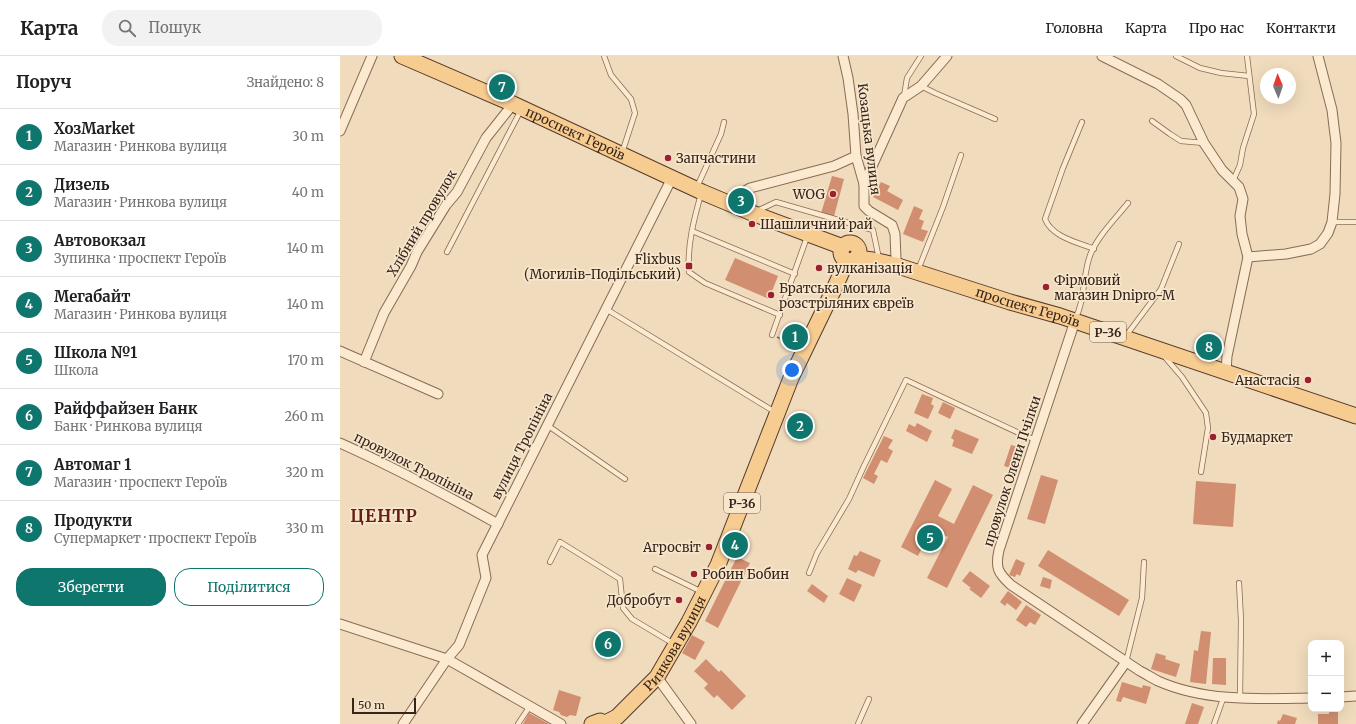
<!DOCTYPE html>
<html lang="uk">
<head>
<meta charset="utf-8">
<style>
	:root { --surface:#fff; --page:#f2f2f2; --text:#202124; --muted:#757577; --line:#e0e0e0; --accent:#0f766e }
	body { margin:0; font-family:Merriweather,serif; background:var(--page); color:var(--text) }
	.controls { position:absolute; right:12px; bottom:12px; display:grid; overflow:hidden; border-radius:8px; box-shadow:0 4px 16px #0002 }
	.controls button { width:36px; height:36px; display:grid; place-items:center; padding:0; border:0; border-bottom:1px solid var(--line); background:var(--surface); color:var(--text); font:20px sans-serif }
	.compass { position:absolute; left:920px; top:12px; width:36px; height:36px; border-radius:50%; background:var(--surface); box-shadow:0 4px 16px #0002; rotate:358deg }
	.scale { position:absolute; left:12px; bottom:10px; width:64px; box-sizing:border-box; padding-left:4px; border:2px solid #37251b; border-top:0; font-size:11px; line-height:14px; white-space:nowrap; color:#37251b; -webkit-text-stroke:3px #f7e6cc; paint-order:stroke }
	.you { position:absolute; left:452px; top:314px; width:14px; height:14px; margin:-10px; border:3px solid #fff; border-radius:50%; background:#1a73e8; box-shadow:0 0 0 6px #1a73e833 }
	.badge { display:grid; place-items:center; width:26px; height:26px; border-radius:50%; background:var(--accent); color:#fff; font-size:13px; font-weight:700 }
	.pin { position:absolute; translate:-50% -50%; border:2px solid #fff; box-shadow:0 1px 4px #0006 }
	.list { margin:0; padding:0; list-style:none }
	h2 { display:flex; justify-content:space-between; align-items:center; height:52px; margin:0; padding:0 16px; font-size:17px }
	h2 small { font-size:13px; font-weight:400; color:var(--muted) }
	.list li { display:grid; grid-template-columns:26px 1fr auto; gap:12px; align-items:center; box-sizing:border-box; height:56px; padding:0 16px; border-top:1px solid var(--line) }
	.list b { display:block; font-size:15px; white-space:nowrap }
	.list p { margin:0; font-size:13px; white-space:nowrap; color:var(--muted) }
	.list em { font-size:13px; font-style:normal; color:var(--muted) }
	.actions { display:flex; gap:8px; padding:12px 16px }
	.actions a { flex:1; padding:9px 0; border:1px solid var(--accent); border-radius:16px; text-align:center; font-size:14px; color:var(--accent) }
	.actions .main { background:var(--accent); color:#fff }
	.icon { flex:none; width:22px; height:22px; fill:none; stroke:currentColor; stroke-width:2; stroke-linecap:round; stroke-linejoin:round }
	.map { position:relative; flex:none; width:1016px; height:668px; overflow:hidden }
	header { display:flex; align-items:center; gap:24px; box-sizing:border-box; height:56px; padding:0 20px; background:var(--surface); border-bottom:1px solid var(--line) }
	header strong { font-size:19px }
	nav { display:flex; gap:22px; margin-inline-start:auto; font-size:14px }
	.search { width:280px; height:36px; background:var(--page); display:flex; align-items:center; gap:10px; box-sizing:border-box; padding:0 14px; border-radius:16px; color:var(--muted); font-size:15px }
	main { display:flex }
	aside { flex:1; background:var(--surface) }
	.map>svg:first-child { display:block }
	.building { fill:#d18e70 }
	.lines { fill:none; stroke-linecap:round; stroke-linejoin:round }
	.lane-casing { stroke:#896b55; stroke-width:6 }
	.street-casing { stroke:#896b55; stroke-width:11 }
	.primary-casing { stroke:#563a2a; stroke-width:17 }
	.path { stroke:#896b55; stroke-width:1.5; stroke-dasharray:3 2; stroke-linecap:butt }
	.lane { stroke:#fbe9d0; stroke-width:4.5 }
	.street { stroke:#fbe9d0; stroke-width:9 }
	.primary { stroke:#f7cc91; stroke-width:15 }
	.poi-dot { fill:#9b212f; stroke:#f7e6cc; stroke-width:1.5 }
	.labels { text-anchor:middle; dominant-baseline:central; stroke-width:3.5; stroke-linejoin:round; paint-order:stroke }
	.shield { fill:#f7e6cc; stroke:#715f50; stroke-width:1 }
	.shield-label { font-size:12px; font-weight:bold; fill:#37251b }
	.street-label { font-size:13px; fill:#37251b; stroke:#f7e6cc }
	.poi-label { font-size:13px; fill:#37251b; stroke:#f7e6cc; text-anchor:start }
	.district-label { font-size:17px; font-weight:bold; letter-spacing:1px; fill:#661f17; stroke:#f7e6cc }
</style>
</head>
<body>
<header>
<strong>Карта</strong>
<div class="search"><svg class="icon" aria-label="search" viewBox="0 0 24 24"><circle cx="10" cy="10" r="6"/><path d="M15 15l6 6"/></svg>Пошук</div>
<nav><a>Головна</a><a>Карта</a><a>Про нас</a><a>Контакти</a></nav>
</header>
<main>
<aside>
<h2>Поруч<small>Знайдено: 8</small></h2>
<ul class="list">
<li><span class="badge">1</span><div><b>ХозMarket</b><p>Магазин · Ринкова вулиця</p></div><em>30 m</em></li>
<li><span class="badge">2</span><div><b>Дизель</b><p>Магазин · Ринкова вулиця</p></div><em>40 m</em></li>
<li><span class="badge">3</span><div><b>Автовокзал</b><p>Зупинка · проспект Героїв</p></div><em>140 m</em></li>
<li><span class="badge">4</span><div><b>Мегабайт</b><p>Магазин · Ринкова вулиця</p></div><em>140 m</em></li>
<li><span class="badge">5</span><div><b>Школа №1</b><p>Школа</p></div><em>170 m</em></li>
<li><span class="badge">6</span><div><b>Райффайзен Банк</b><p>Банк · Ринкова вулиця</p></div><em>260 m</em></li>
<li><span class="badge">7</span><div><b>Автомаг 1</b><p>Магазин · проспект Героїв</p></div><em>320 m</em></li>
<li><span class="badge">8</span><div><b>Продукти</b><p>Супермаркет · проспект Героїв</p></div><em>330 m</em></li>
</ul>
<div class="actions"><a class="main">Зберегти</a><a>Поділитися</a></div>
</aside>
<div class="map">
<svg width="1016" height="668" viewBox="0 0 1016 668">
	<rect width="100%" height="100%" fill="#f0dbbc"/>
	<g class="building">
		<polygon points="492,120 504,123 493,164 480,161"/>
		<polygon points="541,126 550,130 547,135 563,144 558,154 533,141"/>
		<polygon points="574,150 583,154 579,163 584,165 581,173 588,175 583,186 563,178"/>
		<polygon points="395,202 438,220 429,243 385,224"/>
		<polygon points="582,338 593,342 591,348 594,350 588,363 574,357"/>
		<polygon points="603,346 615,352 610,363 598,357"/>
		<polygon points="577,367 592,375 587,386 566,375 569,368 575,371"/>
		<polygon points="615,373 639,383 632,398 612,390 614,384 611,382"/>
		<polygon points="544,380 553,384 548,392 553,395 547,407 541,404 534,418 538,420 534,428 523,422"/>
		<polygon points="671,389 683,392 677,414 664,410"/>
		<polygon points="701,419 718,424 705,468 687,463"/>
		<polygon points="595,424 612,433 598,460 614,468 633,429 653,439 607,532 587,522 608,481 591,473 578,500 561,491"/>
		<polygon points="856,425 896,428 893,471 853,468"/>
		<polygon points="708,494 789,544 779,560 698,510"/>
		<polygon points="520,495 541,504 534,521 518,514 516,517 508,513 514,499 517,500"/>
		<polygon points="397,501 410,507 378,572 365,565"/>
		<polygon points="676,503 685,507 680,520 677,518 675,521 669,519"/>
		<polygon points="630,515 650,530 641,542 629,533 631,532 622,525"/>
		<polygon points="703,521 712,524 710,533 700,530"/>
		<polygon points="507,522 522,529 514,546 499,538"/>
		<polygon points="472,528 488,540 484,547 467,535"/>
		<polygon points="668,535 682,546 676,554 667,547 665,550 660,546"/>
		<polygon points="686,549 701,559 695,569 690,566 686,571 676,564"/>
		<polygon points="861,575 871,576 866,628 850,626 854,594 858,595"/>
		<polygon points="352,579 365,586 355,604 342,597"/>
		<polygon points="816,597 826,600 825,603 840,608 836,621 811,613"/>
		<polygon points="873,602 886,602 886,629 872,628"/>
		<polygon points="366,603 379,616 381,614 406,640 392,654 377,639 374,642 364,632 368,628 354,615"/>
		<polygon points="782,626 802,632 803,629 811,631 806,648 783,641 781,646 776,645"/>
		<polygon points="219,634 241,641 236,660 230,659 227,661 221,659 219,656 213,654"/>
		<polygon points="852,647 864,651 858,668 845,668"/>
		<polygon points="989,653 998,653 998,668 978,668 978,658 989,658"/>
		<polygon points="189,657 209,668 183,668"/>
		<polygon points="943,658 957,662 955,668 937,668 938,664 940,665"/>
	</g>
	<g class="lines">
		<g class="lane-casing">
			<g id="lane">
				<polyline points="264,0 271,19 291,43 295,57 282,97"/>
				<polyline points="836,0 860,12 881,17 909,20"/>
				<polyline points="581,30 595,37 655,63"/>
				<polyline points="564,40 567,22 581,0"/>
				<polyline points="812,65 830,78 841,85 864,87"/>
				<path d="M742,66L723,112L705,163C712,181 737,186 754,193"/>
				<polyline points="893,125 900,109 903,92 914,58 907,0"/>
				<polyline points="357,131 381,78 384,66"/>
				<path d="M361,138C354,163 347,189 349,216L365,227L440,259"/>
				<polyline points="417,155 436,146 533,174 538,198"/>
				<polyline points="992,166 1016,166"/>
				<polyline points="352,175 455,218"/>
				<polyline points="107,196 181,54"/>
				<polyline points="580,209 603,151 621,99"/>
				<polyline points="266,253 435,356"/>
				<path d="M735,263C746,243 742,218 751,197C759,179 775,163 788,147"/>
				<polyline points="788,277 821,233 839,188"/>
				<polyline points="432,279 467,181"/>
				<polyline points="824,300 842,321 866,357 868,372 861,416"/>
				<polyline points="207,369 285,423"/>
				<polyline points="210,506 220,486 280,523 283,552 292,563 334,588"/>
				<polyline points="315,513 362,536"/>
				<polyline points="469,517 477,497 509,443 524,410 566,324 681,378 696,384"/>
				<polyline points="899,527 901,564 900,641"/>
				<polyline points="786,606 802,542 804,506"/>
				<polyline points="178,668 190,650"/>
				<polyline points="518,668 529,643"/>
				<polyline points="874,668 884,640"/>
			</g>
		</g>
		<g class="street-casing">
			<g id="street">
				<polyline points="503,0 508,22 513,58 516,100 524,128 524,150 529,155 552,169 555,178 556,203"/>
				<polyline points="762,0 818,28 840,43 846,49 864,87 882,114 899,131 903,143 900,160 902,178 908,201"/>
				<polyline points="0,75 32,0"/>
				<polyline points="524,128 563,42 581,30 607,0"/>
				<polyline points="387,146 410,132 494,110 516,100"/>
				<path d="M735,265L659,494C655,512 658,517 671,529L800,615C806,618 812,622 818,625C865,646 921,643 971,642"/>
				<polyline points="0,295 98,338"/>
				<polyline points="24,306 44,257 71,210 77,196 106,149 117,136 146,82 173,48"/>
				<polyline points="886,316 887,300 908,201 946,198 971,193 980,188 988,177 992,166 995,138 996,87 992,54 978,0"/>
				<path d="M0,387C54,411 106,439 158,468"/>
				<polyline points="0,568 107,603 221,668"/>
				<polyline points="317,621 351,668"/>
				<polyline points="1001,641 1016,640"/>
				<polyline points="63,668 107,603 119,589 146,522 142,499 332,122"/>
				<polyline points="742,668 786,606"/>
			</g>
		</g>
		<g class="primary-casing">
			<g id="primary">
				<path id="s1" d="M62,0L173,48L362,136L412,157L503,191"/>
				<circle cx="510" cy="196" r="9"/>
				<path id="s2" d="M516,202L533,204L555,209L670,246L720,260L1016,360"/>
				<path id="s3" d="M265,667L277,661L317,621L349,566L378,509L451,322L495,231L507,204"/>
				<polyline points="252,668 260,665 265,668"/>
			</g>
		</g>
		<polyline class="path" points="437,281 453,289"/>
		<use href="#lane" class="lane"/>
		<use href="#street" class="street"/>
		<use href="#primary" class="primary"/>
	</g>
	<g class="poi-dot">
		<circle cx="328" cy="102" r="4"/>
		<circle cx="493" cy="138" r="4"/>
		<circle cx="412" cy="168" r="4"/>
		<rect x="345" y="206" width="8" height="8" rx="2"/>
		<circle cx="479" cy="212" r="4"/>
		<circle cx="706" cy="231" r="4"/>
		<circle cx="431" cy="239" r="4"/>
		<circle cx="968" cy="324" r="4"/>
		<circle cx="873" cy="381" r="4"/>
		<circle cx="369" cy="491" r="4"/>
		<circle cx="354" cy="518" r="4"/>
		<circle cx="339" cy="544" r="4"/>
	</g>
	<g class="labels">
		<g class="shield">
			<rect x="750" y="266" width="36" height="20" rx="3"/>
			<rect x="384" y="437" width="36" height="20" rx="3"/>
		</g>
		<g class="shield-label">
			<text x="768" y="276">Р-36</text>
			<text x="402" y="447">Р-36</text>
		</g>
		<g class="street-label">
			<text stroke="none"><textPath href="#s1" startOffset="190">проспект Героїв</textPath></text>
			<text transform="translate(529 83) rotate(83)">Козацька вулиця</text>
			<text transform="translate(82 167) rotate(-59)">Хлібний провулок</text>
			<text stroke="none"><textPath href="#s2" startOffset="179">проспект Героїв</textPath></text>
			<text transform="translate(182 390) rotate(-63)">вулиця Тропініна</text>
			<text transform="translate(74 410) rotate(27)">провулок Тропініна</text>
			<text transform="translate(672 415) rotate(-72)">провулок Олени Пчілки</text>
			<text stroke="none"><textPath href="#s3" startOffset="108">Ринкова вулиця</textPath></text>
		</g>
		<g class="poi-label">
			<text x="336" y="102">Запчастини</text>
			<text x="485" y="138" text-anchor="end">WOG</text>
			<text x="420" y="168">Шашличний рай</text>
			<text x="341" y="203" text-anchor="end">Flixbus<tspan x="341" dy="15">(Могилів-Подільський)</tspan></text>
			<text x="487" y="212">вулканізація</text>
			<text x="714" y="224">Фірмовий<tspan x="714" dy="15">магазин Dnipro-M</tspan></text>
			<text x="439" y="232">Братська могила<tspan x="439" dy="15">розстріляних євреїв</tspan></text>
			<text x="960" y="324" text-anchor="end">Анастасія</text>
			<text x="881" y="381">Будмаркет</text>
			<text x="361" y="491" text-anchor="end">Агросвіт</text>
			<text x="362" y="518">Робин Бобин</text>
			<text x="331" y="544" text-anchor="end">Добробут</text>
		</g>
		<g class="district-label">
			<text x="44" y="460">ЦЕНТР</text>
		</g>
	</g>
</svg>
<div class="controls">
<button>+</button>
<button>−</button>
</div>
<svg class="compass" viewBox="-18 -18 36 36"><path d="M0-13l5 13h-10z" fill="#e53935"/><path d="M0 13l5-13h-10z" fill="#757577"/></svg>
<div class="scale">50 m</div>
<div class="you"></div>
<div class="pin badge" style="left:455px;top:281px">1</div>
<div class="pin badge" style="left:460px;top:370px">2</div>
<div class="pin badge" style="left:401px;top:145px">3</div>
<div class="pin badge" style="left:395px;top:489px">4</div>
<div class="pin badge" style="left:590px;top:482px">5</div>
<div class="pin badge" style="left:268px;top:588px">6</div>
<div class="pin badge" style="left:162px;top:31px">7</div>
<div class="pin badge" style="left:869px;top:291px">8</div>
</div>
</main>
</body>
</html>
